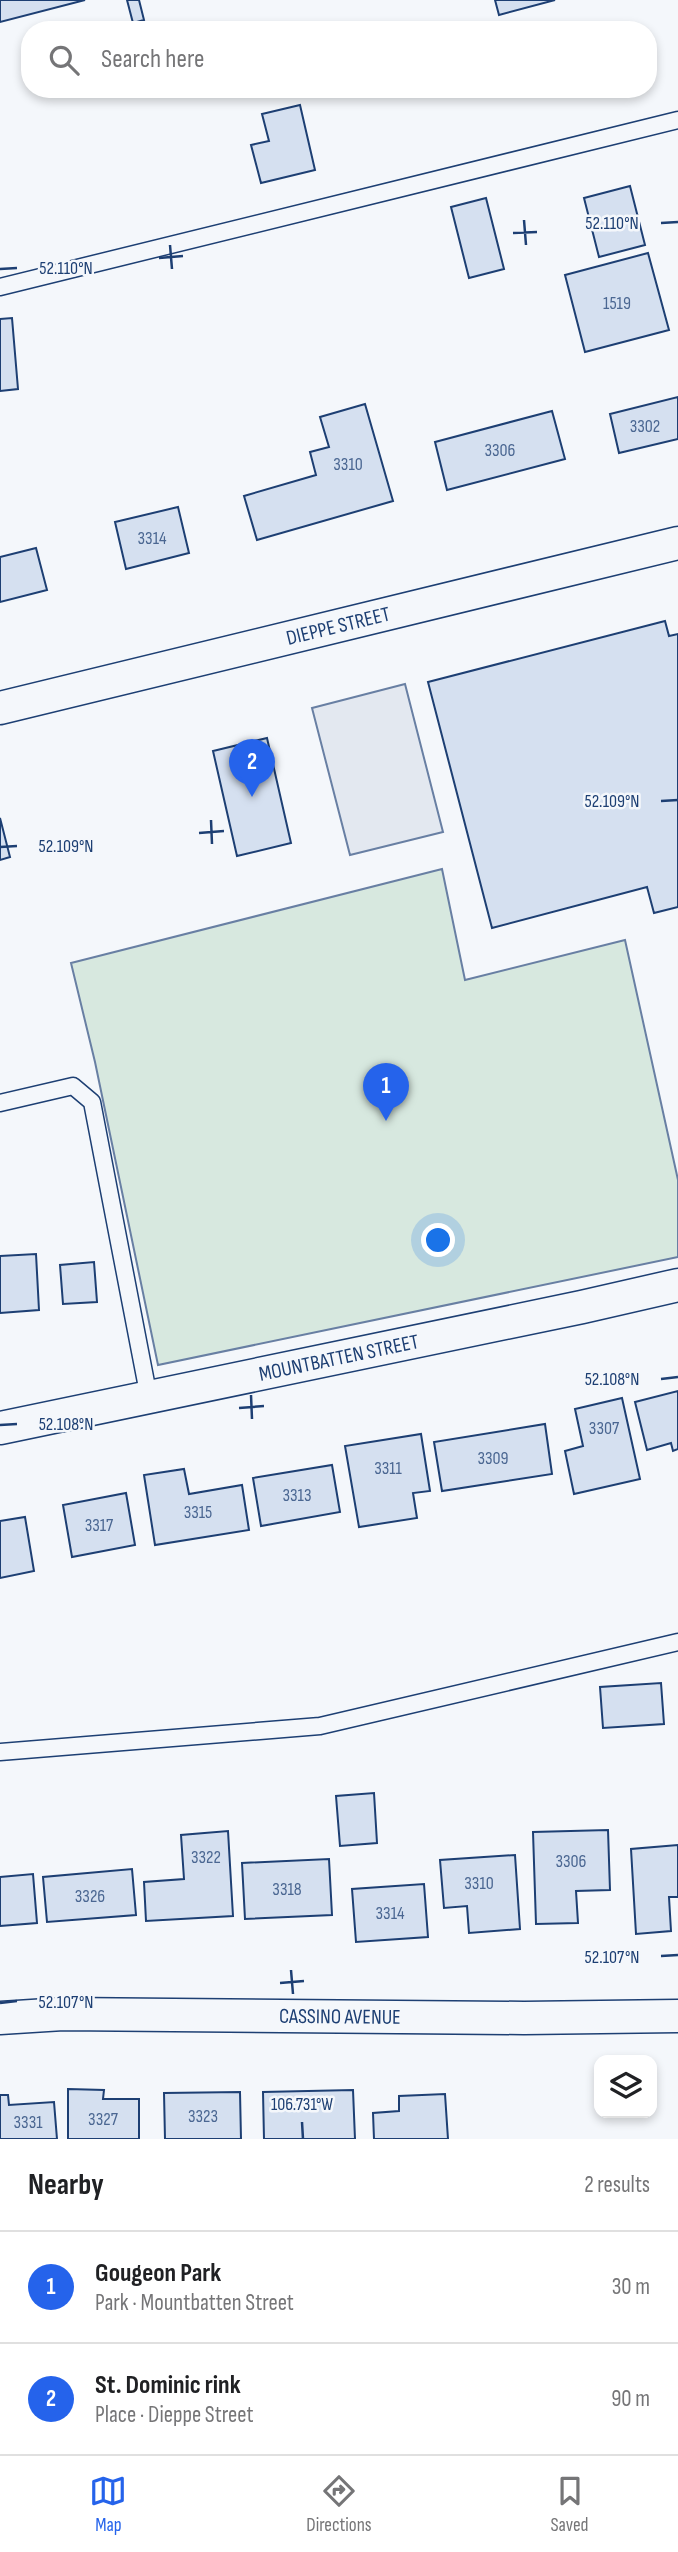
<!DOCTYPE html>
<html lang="en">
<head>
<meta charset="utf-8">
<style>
	:root { --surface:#fff; --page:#f6f6f6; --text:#202124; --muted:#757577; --line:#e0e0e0; --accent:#2563eb }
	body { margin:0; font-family:"Sofia Sans Condensed",sans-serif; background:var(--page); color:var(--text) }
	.controls { position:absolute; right:21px; bottom:21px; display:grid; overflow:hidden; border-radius:14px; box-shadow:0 4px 10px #0003 }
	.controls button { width:63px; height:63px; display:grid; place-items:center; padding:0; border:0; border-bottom:2px solid var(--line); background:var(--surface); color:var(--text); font:35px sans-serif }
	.you { position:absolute; left:439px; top:1241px; width:24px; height:24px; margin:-18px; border:5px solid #fff; border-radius:50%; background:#1a73e8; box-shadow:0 0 0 10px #1a73e833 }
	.badge { display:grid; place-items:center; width:46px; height:46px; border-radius:50%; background:var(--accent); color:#fff; font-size:23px; font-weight:700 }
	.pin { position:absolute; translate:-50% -58px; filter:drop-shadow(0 2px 4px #0008) }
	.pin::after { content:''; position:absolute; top:37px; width:24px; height:21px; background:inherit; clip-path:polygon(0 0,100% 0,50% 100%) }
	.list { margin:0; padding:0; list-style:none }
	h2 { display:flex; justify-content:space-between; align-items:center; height:91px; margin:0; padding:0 28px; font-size:30px }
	h2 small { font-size:23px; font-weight:400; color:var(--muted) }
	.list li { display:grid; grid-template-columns:46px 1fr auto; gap:21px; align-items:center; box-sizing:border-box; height:112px; padding:0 28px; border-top:2px solid var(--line) }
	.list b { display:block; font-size:26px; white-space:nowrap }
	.list p { margin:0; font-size:23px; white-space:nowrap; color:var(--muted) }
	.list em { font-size:23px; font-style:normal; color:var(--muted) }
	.icon { flex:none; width:38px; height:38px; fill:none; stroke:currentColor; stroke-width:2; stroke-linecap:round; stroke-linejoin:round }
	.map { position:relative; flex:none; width:678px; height:2139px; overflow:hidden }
	.search { position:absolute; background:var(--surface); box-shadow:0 4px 10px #0003; left:21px; right:21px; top:21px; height:77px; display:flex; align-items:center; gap:18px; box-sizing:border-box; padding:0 24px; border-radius:28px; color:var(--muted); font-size:26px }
	.sheet { height:315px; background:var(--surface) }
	nav { display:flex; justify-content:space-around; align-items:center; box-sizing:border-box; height:98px; border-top:2px solid var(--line); background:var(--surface); font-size:19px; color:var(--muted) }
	nav a { display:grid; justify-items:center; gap:4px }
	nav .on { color:var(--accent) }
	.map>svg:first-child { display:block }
	.green { fill:#d7e8df; stroke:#687fa3; stroke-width:2 }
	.parking { fill:#e3e8f0; stroke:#687fa3; stroke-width:2 }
	.building { fill:#d5e0f0; stroke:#1d3f73; stroke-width:2 }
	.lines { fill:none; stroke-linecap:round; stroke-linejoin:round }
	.service-casing { stroke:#1d3f73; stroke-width:19 }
	.minor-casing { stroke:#1d3f73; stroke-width:35 }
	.service { stroke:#f4f7fb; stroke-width:16 }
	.minor { stroke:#f4f7fb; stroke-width:32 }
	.ticks { fill:none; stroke:#1d3f73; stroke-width:2.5 }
	.labels { text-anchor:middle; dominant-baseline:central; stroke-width:5; stroke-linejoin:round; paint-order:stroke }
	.number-label { font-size:18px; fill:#4b6792 }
	.street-label { font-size:21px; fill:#1d3f73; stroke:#f4f7fb }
	.ticks-label { font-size:18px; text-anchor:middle; fill:#1d3f73; stroke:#f4f7fb; stroke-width:5; stroke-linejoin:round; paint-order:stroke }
</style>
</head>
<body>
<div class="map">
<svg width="678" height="2139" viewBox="0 0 678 2139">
	<rect width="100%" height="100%" fill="#f4f7fb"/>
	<polygon class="green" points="442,869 465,980 625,940 678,1180 678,1257 158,1365 95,1062 71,963"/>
	<polygon class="parking" points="405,684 443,832 350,855 312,708"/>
	<g class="building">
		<polygon points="0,0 85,0 0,22"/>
		<polygon points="127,0 139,0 144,20 133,23"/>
		<polygon points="495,0 555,0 499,15"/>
		<polygon points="300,105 315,170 261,183 251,145 269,141 262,114"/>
		<polygon points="630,186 645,245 599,257 584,198"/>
		<polygon points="486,198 504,269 469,278 451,207"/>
		<polygon points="648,253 669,330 585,352 565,275"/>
		<polygon points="12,318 18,389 0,391 0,319"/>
		<polygon points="678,397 678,439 619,453 610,414"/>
		<polygon points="365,404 393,501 257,540 244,496 316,475 310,452 329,447 320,417"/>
		<polygon points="552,411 565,459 447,490 435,442"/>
		<polygon points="178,507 189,553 126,569 115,522"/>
		<polygon points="36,548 47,590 0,602 0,557"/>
		<polygon points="665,621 669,636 678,634 678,907 654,913 647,887 492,928 428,682"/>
		<polygon points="267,738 291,843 237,856 213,751"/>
		<polygon points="0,818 10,857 0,860"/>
		<polygon points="36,1254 39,1310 0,1313 0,1256"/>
		<polygon points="94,1262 97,1302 63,1304 60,1265"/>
		<polygon points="678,1391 678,1449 673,1451 671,1443 647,1450 635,1402"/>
		<polygon points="622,1398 640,1479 574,1494 565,1451 583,1446 575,1409"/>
		<polygon points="545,1424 552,1474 442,1491 434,1442"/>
		<polygon points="421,1434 430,1491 413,1493 417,1518 359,1527 345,1446"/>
		<polygon points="332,1465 340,1512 261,1526 253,1478"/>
		<polygon points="184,1469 189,1494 242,1485 249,1530 155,1545 144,1475"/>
		<polygon points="126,1493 135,1545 72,1557 63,1505"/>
		<polygon points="25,1517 34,1571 0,1578 0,1521"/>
		<polygon points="661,1683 664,1724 603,1728 600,1687"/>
		<polygon points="374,1793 377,1843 340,1846 336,1796"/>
		<polygon points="608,1830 610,1890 576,1891 578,1923 536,1924 533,1832"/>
		<polygon points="228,1831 233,1916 146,1921 144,1882 184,1879 181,1835"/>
		<polygon points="678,1845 678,1897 669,1897 671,1931 636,1934 631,1849"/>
		<polygon points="515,1855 520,1929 469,1933 467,1906 444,1908 440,1860"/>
		<polygon points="329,1859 332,1915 245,1919 242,1863"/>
		<polygon points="132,1869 136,1915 47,1922 43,1877"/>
		<polygon points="33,1874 37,1923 0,1926 0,1877"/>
		<polygon points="424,1884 428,1937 356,1942 352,1889"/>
		<polygon points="68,2089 104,2090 103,2099 139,2099 139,2139 68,2139"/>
		<polygon points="353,2090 355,2139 264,2139 263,2092"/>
		<polygon points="240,2092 241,2139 165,2139 164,2093"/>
		<polygon points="445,2094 448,2139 374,2139 373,2113 399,2111 399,2096"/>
		<polygon points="0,2095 8,2095 9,2105 54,2102 57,2139 0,2139"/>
	</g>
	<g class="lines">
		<g class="service-casing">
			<g id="service">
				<polyline points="0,287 678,120"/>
				<polyline points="0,1103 73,1086 92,1102 149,1398"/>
				<polyline points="0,1752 320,1726 678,1642"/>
			</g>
		</g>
		<g class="minor-casing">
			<g id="minor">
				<path id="s1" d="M0,708L678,543"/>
				<path id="s2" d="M0,1428L582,1307L678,1285"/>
				<path id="s3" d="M0,2018L63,2014L524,2018L678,2016"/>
			</g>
		</g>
		<use href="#service" class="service"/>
		<use href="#minor" class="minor"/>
	</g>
	<path class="ticks" d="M524,220L526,245M661,223L678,222M513,233L537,232M170,245L172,269M159,258L183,256M0,269L17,268M661,801L678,800M211,820L212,844M199,833L224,831M0,847L17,846M661,1379L678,1377M251,1395L252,1419M239,1408L264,1406M0,1425L17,1424M661,1956L678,1955M291,1970L293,1994M280,1983L304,1981M0,2003L17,2001M302,2122L303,2139"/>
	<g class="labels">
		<g class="number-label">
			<text x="617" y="303">1519</text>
			<text x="645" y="426">3302</text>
			<text x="500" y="450">3306</text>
			<text x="348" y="464">3310</text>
			<text x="152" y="538">3314</text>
			<text x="604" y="1428">3307</text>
			<text x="493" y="1458">3309</text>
			<text x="388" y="1468">3311</text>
			<text x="297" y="1495">3313</text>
			<text x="198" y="1512">3315</text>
			<text x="99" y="1525">3317</text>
			<text x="206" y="1857">3322</text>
			<text x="571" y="1861">3306</text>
			<text x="479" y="1883">3310</text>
			<text x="287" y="1889">3318</text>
			<text x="90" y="1896">3326</text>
			<text x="390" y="1913">3314</text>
			<text x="203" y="2116">3323</text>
			<text x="103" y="2119">3327</text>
			<text x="28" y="2122">3331</text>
		</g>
		<g class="street-label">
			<text stroke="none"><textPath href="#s1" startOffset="348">DIEPPE STREET</textPath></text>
			<text stroke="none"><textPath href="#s2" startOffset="346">MOUNTBATTEN STREET</textPath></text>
			<text stroke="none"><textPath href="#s3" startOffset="340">CASSINO AVENUE</textPath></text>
		</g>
	</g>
	<g class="ticks-label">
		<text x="612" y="229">52.110°N</text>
		<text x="66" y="274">52.110°N</text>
		<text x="612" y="807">52.109°N</text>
		<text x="66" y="852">52.109°N</text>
		<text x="612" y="1385">52.108°N</text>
		<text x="66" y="1430">52.108°N</text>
		<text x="612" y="1963">52.107°N</text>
		<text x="66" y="2008">52.107°N</text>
		<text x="302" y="2110">106.731°W</text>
	</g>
</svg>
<div class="controls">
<button><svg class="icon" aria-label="layers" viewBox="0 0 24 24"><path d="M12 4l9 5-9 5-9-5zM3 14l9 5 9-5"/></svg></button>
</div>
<div class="you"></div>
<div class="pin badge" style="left:386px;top:1121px">1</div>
<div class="pin badge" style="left:252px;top:797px">2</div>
<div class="search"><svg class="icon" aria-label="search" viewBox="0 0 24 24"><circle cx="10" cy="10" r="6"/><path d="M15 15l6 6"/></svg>Search here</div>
</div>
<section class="sheet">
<h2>Nearby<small>2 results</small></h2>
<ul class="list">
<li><span class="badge">1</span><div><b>Gougeon Park</b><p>Park · Mountbatten Street</p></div><em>30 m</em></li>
<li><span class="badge">2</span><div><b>St. Dominic rink</b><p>Place · Dieppe Street</p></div><em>90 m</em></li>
</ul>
</section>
<nav>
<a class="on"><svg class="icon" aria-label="map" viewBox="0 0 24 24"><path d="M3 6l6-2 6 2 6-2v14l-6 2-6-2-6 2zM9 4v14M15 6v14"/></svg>Map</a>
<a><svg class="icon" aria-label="directions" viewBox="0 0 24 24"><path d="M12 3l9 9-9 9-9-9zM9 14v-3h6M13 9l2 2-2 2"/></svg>Directions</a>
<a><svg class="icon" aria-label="saved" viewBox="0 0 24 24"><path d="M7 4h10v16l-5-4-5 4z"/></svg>Saved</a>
</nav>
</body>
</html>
